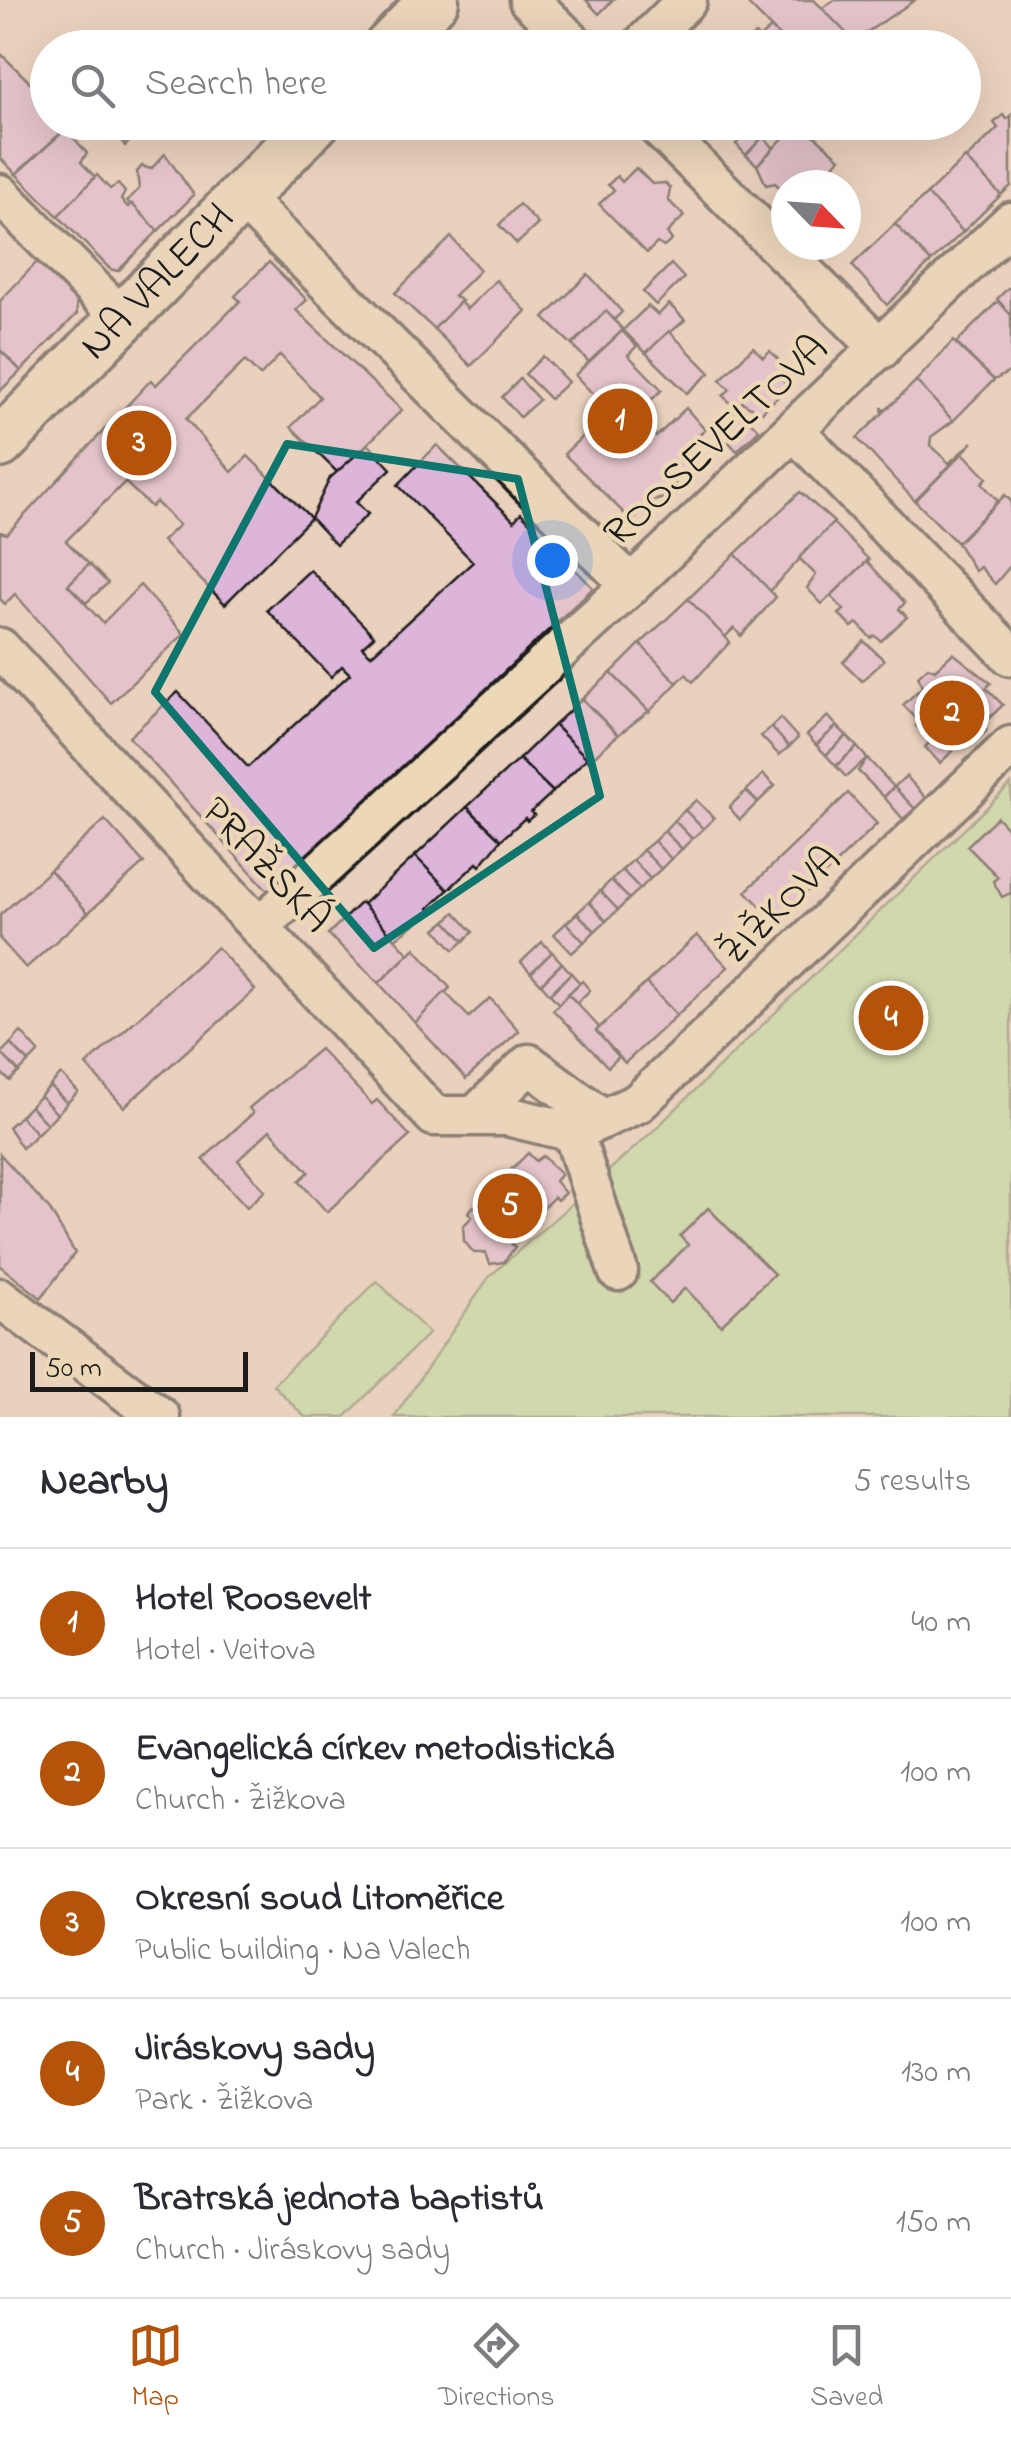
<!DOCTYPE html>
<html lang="en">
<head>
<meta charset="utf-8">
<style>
	:root { --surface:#fff; --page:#f7f7f7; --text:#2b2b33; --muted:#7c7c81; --line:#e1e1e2; --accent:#b45309 }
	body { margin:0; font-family:"Indie Flower",sans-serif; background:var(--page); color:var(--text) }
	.compass { position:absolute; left:771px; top:170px; width:90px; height:90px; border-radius:50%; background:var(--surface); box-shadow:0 10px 40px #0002; rotate:115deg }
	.scale { position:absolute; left:30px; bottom:25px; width:218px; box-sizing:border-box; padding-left:10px; border:5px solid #1c1c1c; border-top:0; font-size:28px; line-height:35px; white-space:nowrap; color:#1c1c1c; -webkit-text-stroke:8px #ecd8b6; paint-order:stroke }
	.you { position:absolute; left:552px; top:560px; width:35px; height:35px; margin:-25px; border:8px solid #fff; border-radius:50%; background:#1a73e8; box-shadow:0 0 0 15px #1a73e833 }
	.badge { display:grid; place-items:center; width:65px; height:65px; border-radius:50%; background:var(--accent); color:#fff; font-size:32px; font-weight:700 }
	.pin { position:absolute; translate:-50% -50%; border:5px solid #fff; box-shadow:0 2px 10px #0006 }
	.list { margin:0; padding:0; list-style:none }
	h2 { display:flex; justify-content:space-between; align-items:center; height:130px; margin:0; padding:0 40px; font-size:42px }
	h2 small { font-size:32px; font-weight:400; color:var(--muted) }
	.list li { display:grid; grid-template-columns:65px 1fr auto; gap:30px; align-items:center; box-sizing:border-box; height:150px; padding:0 40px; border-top:2px solid var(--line) }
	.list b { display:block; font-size:38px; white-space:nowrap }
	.list p { margin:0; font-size:32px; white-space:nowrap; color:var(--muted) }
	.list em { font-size:32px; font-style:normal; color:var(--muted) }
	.icon { flex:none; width:55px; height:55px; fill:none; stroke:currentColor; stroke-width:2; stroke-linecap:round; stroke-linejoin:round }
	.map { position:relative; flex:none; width:1011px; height:1417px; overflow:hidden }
	.search { position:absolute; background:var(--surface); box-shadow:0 10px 40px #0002; left:30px; right:30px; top:30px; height:110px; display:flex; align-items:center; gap:25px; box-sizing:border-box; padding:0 35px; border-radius:55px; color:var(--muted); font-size:38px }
	.sheet { height:880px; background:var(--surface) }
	nav { display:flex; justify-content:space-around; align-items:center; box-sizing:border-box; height:140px; border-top:2px solid var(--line); background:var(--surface); font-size:28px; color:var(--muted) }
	nav a { display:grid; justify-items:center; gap:5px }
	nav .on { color:var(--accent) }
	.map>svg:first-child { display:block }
	.green { fill:#b7e09c; stroke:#6a7e5c; stroke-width:2.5 }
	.building { fill:#ddb4da; stroke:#1c1c1c; stroke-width:2.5 }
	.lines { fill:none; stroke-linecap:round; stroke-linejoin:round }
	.minor-casing { stroke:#1c1c1c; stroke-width:45 }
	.major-casing { stroke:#1c1c1c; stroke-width:55 }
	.minor { stroke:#ecd8b6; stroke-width:38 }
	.major { stroke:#ecd8b6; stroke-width:48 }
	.marked { fill:none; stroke:#0f766e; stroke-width:8; stroke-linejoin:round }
	.labels { text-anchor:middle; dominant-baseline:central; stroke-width:9; stroke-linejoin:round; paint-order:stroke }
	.street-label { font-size:42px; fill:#1c1c1c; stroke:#ecd8b6 }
</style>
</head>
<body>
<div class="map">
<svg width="1011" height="1417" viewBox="0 0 1011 1417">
	<rect width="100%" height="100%" fill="#e9d1bd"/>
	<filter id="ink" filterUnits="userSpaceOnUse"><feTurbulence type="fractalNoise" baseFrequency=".01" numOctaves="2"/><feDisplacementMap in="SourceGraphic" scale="20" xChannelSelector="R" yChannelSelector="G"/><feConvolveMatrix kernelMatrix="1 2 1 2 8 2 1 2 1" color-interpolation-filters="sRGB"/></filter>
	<g filter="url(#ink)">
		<g class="green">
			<polygon points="1011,784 1011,1417 394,1417 489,1277 650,1134"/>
			<polygon points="377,1281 429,1333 345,1417 305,1417 273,1385"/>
		</g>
		<g class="building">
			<polygon points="586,0 613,0 599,14"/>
			<polygon points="744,0 814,0 853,38 844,48 791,48"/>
			<polygon points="835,0 915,0 854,41 822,8"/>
			<polygon points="771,28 790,48 741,48 755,34 759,38"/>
			<polygon points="0,53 48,100 48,122 71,124 16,174 0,158"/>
			<polygon points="1003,115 1007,119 1011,115 1011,186 1001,195 966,159 998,128 994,123"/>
			<polygon points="109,122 141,122 144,127 125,146"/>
			<polygon points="799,122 840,158 819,185 808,180 803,185 786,185 786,194 775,183 766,185 757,165"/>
			<polygon points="752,127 763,137 746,155 736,144"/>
			<polygon points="66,129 87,153 81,162 95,177 58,216 16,174"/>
			<polygon points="763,137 774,148 757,165 746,155"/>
			<polygon points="165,154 194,195 158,231 127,201 139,189 137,172 142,166 151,169"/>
			<polygon points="965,158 1001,195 963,232 927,194"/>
			<polygon points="636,168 652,184 665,183 670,188 668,200 684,216 667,233 672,240 664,247 657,243 647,253 599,204 614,190 608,185 617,176 622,182"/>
			<polygon points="97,175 110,189 118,184 125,192 121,200 128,207 132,204 158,231 118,271 110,269 58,216"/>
			<polygon points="927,194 963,232 931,262 895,224"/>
			<polygon points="519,204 538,224 517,244 499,225"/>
			<polygon points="895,224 931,262 887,305 852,265"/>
			<polygon points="451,237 480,270 454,296 462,301 434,329 395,293"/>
			<polygon points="38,261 76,301 77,314 21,371 0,350 0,301"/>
			<polygon points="269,262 307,300 296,310 402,410 338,473 291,427 320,397 280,355 260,376 245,361 186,419 232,472 248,456 311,518 225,604 162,541 179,525 156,502 151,507 125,482 66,541 89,564 68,585 103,623 140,585 184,634 111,703 15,594 5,604 0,599 0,532 7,534 151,380 156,385 240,301 235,296"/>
			<polygon points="671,264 684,278 656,305 643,292"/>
			<polygon points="588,274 622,312 614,320 606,311 572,345 544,318"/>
			<polygon points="496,280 526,311 471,366 434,329 460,302 467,309"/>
			<polygon points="1008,288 1011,288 1011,315 997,299"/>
			<polygon points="998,301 1011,315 1011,371 994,380 956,343"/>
			<polygon points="669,304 685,320 646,353 623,330 648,306 658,315"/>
			<polygon points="606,311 623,330 589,362 572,345"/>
			<polygon points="622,331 637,346 628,355 662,390 635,415 656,437 686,408 705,430 685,448 697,459 676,479 672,496 653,501 632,521 564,454 609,411 575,375"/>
			<polygon points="669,331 710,373 687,393 646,353"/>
			<polygon points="953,341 994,380 953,421 916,381"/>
			<polygon points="753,347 763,357 770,351 786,368 780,374 787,388 761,413 742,402 736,408 723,396 730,389 720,380"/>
			<polygon points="0,350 21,371 0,391"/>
			<polygon points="543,356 568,382 550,399 525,374"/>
			<polygon points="520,379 539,400 520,417 502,397"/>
			<polygon points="916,381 953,421 931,437 930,445 949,463 973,442 915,501 857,438 883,413 882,407 885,411"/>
			<polygon points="738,408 759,430 737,451 717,429"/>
			<polygon points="368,444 391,469 356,502 368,514 336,545 311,518 330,478"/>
			<polygon points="437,445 514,521 521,513 593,588 270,893 129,737 178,692 248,767 350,674 342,666 331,677 267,610 310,570 374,636 362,647 371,655 473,562 398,485"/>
			<polygon points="963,453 987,478 982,483 998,501 957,543 915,501"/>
			<polygon points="800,492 834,522 770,591 735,554"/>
			<polygon points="1005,495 1011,501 1011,565 995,584 980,567 975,571 957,543"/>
			<polygon points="833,523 869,560 822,604 807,588 816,575 799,558"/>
			<polygon points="735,554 776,597 741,636 734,628 725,637 688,599"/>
			<polygon points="867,561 905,603 899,609 907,617 881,641 875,636 871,638 857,623 852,627 839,614 844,610 831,596"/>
			<polygon points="89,564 108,583 86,603 68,585"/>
			<polygon points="688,599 730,642 693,682 686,674 677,683 640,644"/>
			<polygon points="864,641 884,660 862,681 843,662"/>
			<polygon points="640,644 677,683 649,712 611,673"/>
			<polygon points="953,653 991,683 986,688 1003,705 986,721 986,731 978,739 967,738 940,763 925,747 931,741 916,726 920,722 903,705 922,687 918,676 928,667 935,670"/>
			<polygon points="611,673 649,711 618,735 582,699"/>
			<polygon points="582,699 618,735 589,761 554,725"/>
			<polygon points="828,716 837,726 816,745 807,735"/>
			<polygon points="780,718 798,738 789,747 771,727"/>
			<polygon points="554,725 587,758 553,792 519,759"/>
			<polygon points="837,726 847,736 826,755 816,745"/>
			<polygon points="771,727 789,747 779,755 761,736"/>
			<polygon points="847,736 857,747 836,766 826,755"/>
			<polygon points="857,747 867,758 846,777 836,766"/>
			<polygon points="867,758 894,787 884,797 858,771"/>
			<polygon points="519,759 553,792 531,812 534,815 527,821 525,818 501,840 467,807"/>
			<polygon points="763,774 775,786 758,802 746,791"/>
			<polygon points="906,776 926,798 915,809 894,787"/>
			<polygon points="894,787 915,809 903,819 884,797"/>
			<polygon points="746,791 758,802 740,820 729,807"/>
			<polygon points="848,793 877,824 775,922 746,891"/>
			<polygon points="696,800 714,818 703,829 685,810"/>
			<polygon points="467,807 501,840 480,866 477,863 448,890 415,856"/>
			<polygon points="685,810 703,829 692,839 674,820"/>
			<polygon points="997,817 1011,832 1011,893 1002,897 993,881 998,877 967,846"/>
			<polygon points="105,820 144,863 88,913 50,870"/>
			<polygon points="674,820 692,839 682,849 664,831"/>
			<polygon points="664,831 682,849 671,859 654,841"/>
			<polygon points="654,841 671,859 661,869 643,850"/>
			<polygon points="643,850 661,869 650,879 633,860"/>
			<polygon points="415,856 448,890 429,908 432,911 395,939 363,904"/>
			<polygon points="633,860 650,879 640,889 622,870"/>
			<polygon points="50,870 88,913 26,968 0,939 0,915"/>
			<polygon points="622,870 640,889 629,899 611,880"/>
			<polygon points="611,880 629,899 618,910 600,891"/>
			<polygon points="600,891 618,910 606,921 589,902"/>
			<polygon points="361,902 409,954 379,983 328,934"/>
			<polygon points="589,902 606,921 595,931 577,913"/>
			<polygon points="455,912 473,932 464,941 446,921"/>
			<polygon points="577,913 595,931 584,942 566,923"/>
			<polygon points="446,921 464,941 454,950 436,929"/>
			<polygon points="566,923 584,942 572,953 554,934"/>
			<polygon points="697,935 728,967 677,1015 646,983"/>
			<polygon points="542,942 552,952 531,973 521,962"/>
			<polygon points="217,947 255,990 124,1107 86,1065"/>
			<polygon points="415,948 450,988 415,1023 379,983"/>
			<polygon points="552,952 562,963 541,984 531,973"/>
			<polygon points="562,963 571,973 550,994 541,984"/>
			<polygon points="571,973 580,983 559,1004 550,994"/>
			<polygon points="582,981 590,990 577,1003 568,994"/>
			<polygon points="646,983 677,1015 625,1063 596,1031"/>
			<polygon points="445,992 469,1017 490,998 519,1031 466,1079 415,1023"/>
			<polygon points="568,994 599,1027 596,1031 619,1057 608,1067 553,1010"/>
			<polygon points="21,1032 39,1052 29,1062 10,1044"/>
			<polygon points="10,1044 29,1062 19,1072 1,1053"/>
			<polygon points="320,1049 372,1104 377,1100 410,1136 327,1212 299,1181 309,1172 270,1130 238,1160 265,1191 247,1207 203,1159 253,1113 249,1108"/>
			<polygon points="1,1053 19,1072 10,1081 0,1072"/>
			<polygon points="61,1074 78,1092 67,1103 50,1086"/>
			<polygon points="50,1086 67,1103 57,1114 40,1096"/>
			<polygon points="40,1096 57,1114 47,1124 30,1106"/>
			<polygon points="30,1106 47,1124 37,1134 20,1116"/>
			<polygon points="20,1116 37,1134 22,1148 8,1127"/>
			<polygon points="528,1153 536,1161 543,1156 561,1174 555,1181 565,1193 557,1200 554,1197 510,1242 515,1247 504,1262 490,1264 486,1253 474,1253 464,1241 463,1226 472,1217 468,1212"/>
			<polygon points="0,1154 50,1210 75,1253 41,1298 0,1266"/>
			<polygon points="708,1208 774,1274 721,1325 685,1288 670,1303 650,1282 688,1245 680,1236"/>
		</g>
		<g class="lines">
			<g class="minor-casing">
				<g id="minor">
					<polyline points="529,0 578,48"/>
					<polyline points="639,48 687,0"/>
					<polyline points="653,122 881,349"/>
					<polyline points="0,194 123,319"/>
					<polyline points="242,198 631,585"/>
					<polyline points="794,430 1011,656"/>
					<polyline points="0,648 434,1116 507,1116 573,1132 638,1103 1011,746"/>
					<polyline points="260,926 631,585 1011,222"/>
					<polyline points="476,1115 529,1064 603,1119"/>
					<polyline points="573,1132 618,1271"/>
					<polyline points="0,1298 160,1417"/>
				</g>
			</g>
			<g class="major-casing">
				<g id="major">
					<polyline points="388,48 434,0"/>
					<path id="s1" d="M0,443L315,122"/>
				</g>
			</g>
			<use href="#minor" class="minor"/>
			<use href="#major" class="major"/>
		</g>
	</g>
	<path d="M0 0H1011V1417H0ZM287,444L518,479L600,796L374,948L155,692Z" fill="#e9d1bd" fill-opacity=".55" fill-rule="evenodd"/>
	<path class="marked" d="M287,444L518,479L600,796L374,948L155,692Z"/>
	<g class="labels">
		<g class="street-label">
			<text stroke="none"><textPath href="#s1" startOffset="225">NA VALECH</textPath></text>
			<text transform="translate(717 442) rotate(-43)">ROOSEVELTOVA</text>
			<text transform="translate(265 866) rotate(47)">PRAŽSKÁ</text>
			<text transform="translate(781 907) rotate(-44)">ŽIŽKOVA</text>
		</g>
	</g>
</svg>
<svg class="compass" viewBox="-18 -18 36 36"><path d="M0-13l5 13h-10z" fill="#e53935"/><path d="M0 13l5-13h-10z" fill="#7c7c81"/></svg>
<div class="scale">50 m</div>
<div class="you"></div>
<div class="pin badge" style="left:620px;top:421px">1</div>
<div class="pin badge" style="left:952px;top:713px">2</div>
<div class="pin badge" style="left:139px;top:443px">3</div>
<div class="pin badge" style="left:891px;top:1018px">4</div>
<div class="pin badge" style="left:510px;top:1206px">5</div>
<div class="search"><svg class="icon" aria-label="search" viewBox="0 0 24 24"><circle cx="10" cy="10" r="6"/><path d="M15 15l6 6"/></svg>Search here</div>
</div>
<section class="sheet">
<h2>Nearby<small>5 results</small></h2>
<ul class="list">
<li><span class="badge">1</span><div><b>Hotel Roosevelt</b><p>Hotel · Veitova</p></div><em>40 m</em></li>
<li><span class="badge">2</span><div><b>Evangelická církev metodistická</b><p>Church · Žižkova</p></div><em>100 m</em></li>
<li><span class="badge">3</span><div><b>Okresní soud Litoměřice</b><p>Public building · Na Valech</p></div><em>100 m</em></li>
<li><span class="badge">4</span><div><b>Jiráskovy sady</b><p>Park · Žižkova</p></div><em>130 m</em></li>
<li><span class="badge">5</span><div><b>Bratrská jednota baptistů</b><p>Church · Jiráskovy sady</p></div><em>150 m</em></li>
</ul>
</section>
<nav>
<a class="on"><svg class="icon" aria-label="map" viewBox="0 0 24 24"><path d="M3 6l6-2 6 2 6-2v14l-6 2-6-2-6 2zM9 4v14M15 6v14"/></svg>Map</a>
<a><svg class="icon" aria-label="directions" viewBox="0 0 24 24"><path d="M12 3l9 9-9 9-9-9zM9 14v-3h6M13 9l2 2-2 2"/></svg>Directions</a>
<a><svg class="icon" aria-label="saved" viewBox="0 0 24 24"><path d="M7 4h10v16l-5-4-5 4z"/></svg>Saved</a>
</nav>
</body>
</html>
